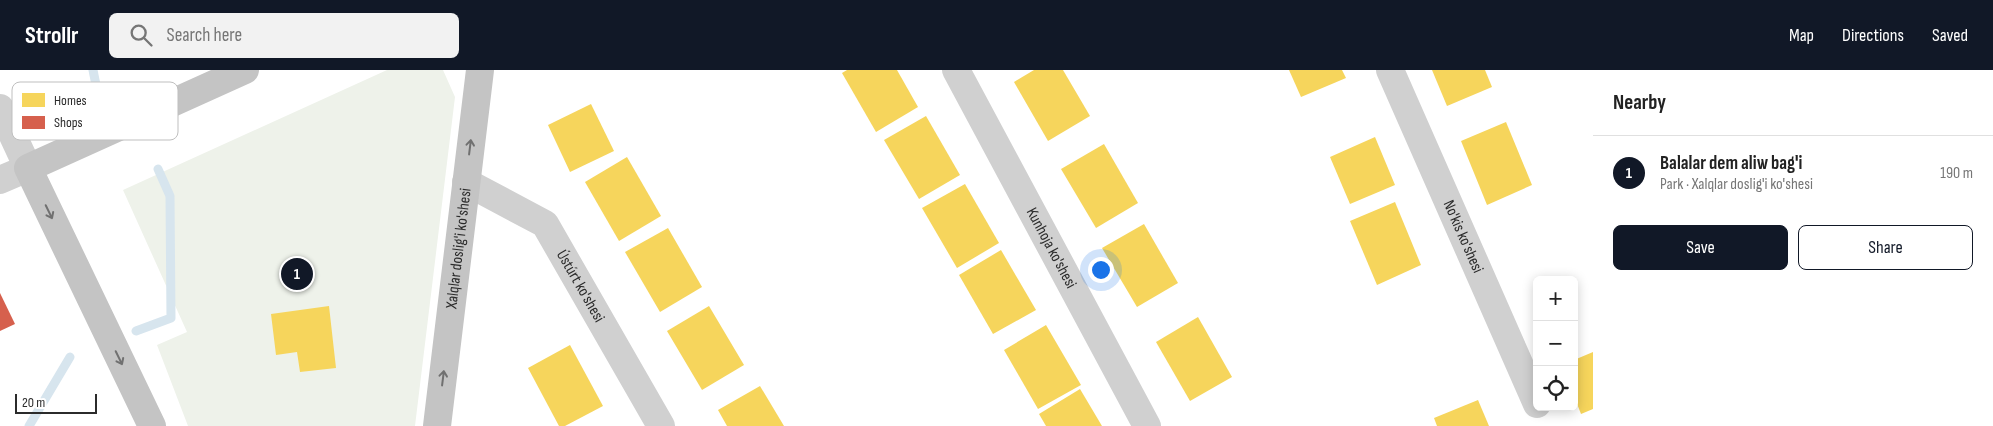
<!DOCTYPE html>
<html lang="en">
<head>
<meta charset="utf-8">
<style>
	:root { --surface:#fff; --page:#f2f2f2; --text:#222; --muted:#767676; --line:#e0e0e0; --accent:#111827 }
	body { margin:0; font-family:"Sofia Sans Condensed",sans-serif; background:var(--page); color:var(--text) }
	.controls { position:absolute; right:15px; bottom:15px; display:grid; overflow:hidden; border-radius:8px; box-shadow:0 2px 12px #0003 }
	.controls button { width:45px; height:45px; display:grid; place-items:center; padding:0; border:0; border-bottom:1px solid var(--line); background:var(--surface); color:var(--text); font:25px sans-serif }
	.scale { position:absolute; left:15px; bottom:12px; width:82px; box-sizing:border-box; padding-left:5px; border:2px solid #2b2b2b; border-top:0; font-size:14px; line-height:18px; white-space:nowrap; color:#2b2b2b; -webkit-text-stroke:4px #fff; paint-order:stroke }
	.you { position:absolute; left:1100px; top:199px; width:18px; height:18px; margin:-12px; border:4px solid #fff; border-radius:50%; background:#1a73e8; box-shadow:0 0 0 8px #1a73e833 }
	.badge { display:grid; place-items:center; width:32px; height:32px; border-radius:50%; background:var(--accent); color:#fff; font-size:16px; font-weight:700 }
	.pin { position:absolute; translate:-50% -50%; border:2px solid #fff; box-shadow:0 1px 5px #0006 }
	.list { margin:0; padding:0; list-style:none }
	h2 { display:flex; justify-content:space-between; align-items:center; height:65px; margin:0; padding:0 20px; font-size:21px }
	h2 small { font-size:16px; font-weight:400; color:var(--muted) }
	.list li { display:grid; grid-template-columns:32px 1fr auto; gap:15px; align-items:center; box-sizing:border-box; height:75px; padding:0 20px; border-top:1px solid var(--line) }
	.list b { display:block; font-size:19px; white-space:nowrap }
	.list p { margin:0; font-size:16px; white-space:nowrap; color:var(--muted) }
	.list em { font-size:16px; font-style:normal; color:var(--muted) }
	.actions { display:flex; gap:10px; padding:15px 20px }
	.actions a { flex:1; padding:11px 0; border:1px solid var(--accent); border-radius:8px; text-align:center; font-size:18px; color:var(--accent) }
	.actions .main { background:var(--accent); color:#fff }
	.icon { flex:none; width:28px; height:28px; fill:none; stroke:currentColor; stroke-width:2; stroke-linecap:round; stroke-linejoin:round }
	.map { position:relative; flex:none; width:1593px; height:356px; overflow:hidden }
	header { display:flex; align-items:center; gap:30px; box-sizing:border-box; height:70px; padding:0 25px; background:var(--accent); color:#fff }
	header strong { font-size:24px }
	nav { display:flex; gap:28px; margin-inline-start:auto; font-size:18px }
	.search { width:350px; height:45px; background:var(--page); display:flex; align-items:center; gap:12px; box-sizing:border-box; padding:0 18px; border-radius:8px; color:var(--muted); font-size:19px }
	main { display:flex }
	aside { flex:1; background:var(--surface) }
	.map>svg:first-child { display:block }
	.green { fill:#eef2ea }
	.homes { fill:#f6d55c }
	.shops { fill:#d6604d }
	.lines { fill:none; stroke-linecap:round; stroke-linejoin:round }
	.stream { stroke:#d7e5ee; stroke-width:9 }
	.minor { stroke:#d0d0d0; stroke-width:28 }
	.major { stroke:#c4c4c4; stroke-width:28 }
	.oneway { stroke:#707070 }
	.labels { text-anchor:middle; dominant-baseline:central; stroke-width:5; stroke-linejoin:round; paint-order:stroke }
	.street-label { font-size:16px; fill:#2b2b2b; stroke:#fff }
	.key { fill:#fff; stroke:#bfbfbf; stroke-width:1 }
	.key-label { font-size:14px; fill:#2b2b2b }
</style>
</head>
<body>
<header>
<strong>Strollr</strong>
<div class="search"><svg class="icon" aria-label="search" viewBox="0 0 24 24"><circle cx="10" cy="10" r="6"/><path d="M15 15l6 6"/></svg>Search here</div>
<nav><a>Map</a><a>Directions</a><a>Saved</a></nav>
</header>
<main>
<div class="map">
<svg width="1593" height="356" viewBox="0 0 1593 356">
	<rect width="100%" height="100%" fill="#fff"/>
	<polygon class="green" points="387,0 443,0 455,27 415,356 188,356 157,275 187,262 123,120"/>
	<g class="homes">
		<polygon points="847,0 897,0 918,37 876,62 842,3"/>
		<polygon points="1034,0 1063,0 1090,46 1048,71 1014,12"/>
		<polygon points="1289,0 1342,0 1346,8 1301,27"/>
		<polygon points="1432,0 1485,0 1492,17 1447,36"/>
		<polygon points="591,34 614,81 570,102 548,55"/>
		<polygon points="926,46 960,105 919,129 884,70"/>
		<polygon points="1506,52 1532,115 1487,135 1461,71"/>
		<polygon points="1375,67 1395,115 1350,134 1330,87"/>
		<polygon points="1104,74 1138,133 1096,158 1061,99"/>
		<polygon points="627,87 661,146 619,171 585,112"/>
		<polygon points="965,114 999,173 957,198 922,138"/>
		<polygon points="1395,132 1421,195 1377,215 1350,151"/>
		<polygon points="1144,154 1178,213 1137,237 1102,178"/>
		<polygon points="668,158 702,217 660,242 625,182"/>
		<polygon points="1001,180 1036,240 993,264 959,205"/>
		<polygon points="329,236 336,298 300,302 297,282 276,285 271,244"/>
		<polygon points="709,236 744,295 702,320 667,261"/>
		<polygon points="1198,247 1232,307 1190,331 1156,272"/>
		<polygon points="1046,255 1081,315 1038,339 1004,280"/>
		<polygon points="570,275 603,336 565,356 559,356 528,298"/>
		<polygon points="1593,282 1593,339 1581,344 1574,326 1574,290"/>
		<polygon points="760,316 784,356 727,356 718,340"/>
		<polygon points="1080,319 1102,356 1046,356 1039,344"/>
		<polygon points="1478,330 1489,356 1437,356 1434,348"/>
	</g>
	<polygon class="shops" points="0,223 15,254 0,261"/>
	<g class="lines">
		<g class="stream">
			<polyline points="93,0 96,15"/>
			<polyline points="136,261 171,248 170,126 158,99"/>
			<polyline points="29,356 70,287"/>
		</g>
		<g class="minor">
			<path id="s1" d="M956,0L1147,356"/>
			<path id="s2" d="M1390,0L1537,334"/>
			<polyline points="0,38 28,98 0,110"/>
			<path id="s3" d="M466,112L545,154L661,356"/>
		</g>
		<g class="major">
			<polyline points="152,356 28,98 245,0"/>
			<path id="s4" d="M437,356L480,0"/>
		</g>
	</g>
	<defs><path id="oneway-shaft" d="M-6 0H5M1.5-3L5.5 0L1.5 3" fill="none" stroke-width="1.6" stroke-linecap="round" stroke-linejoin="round" transform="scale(1.25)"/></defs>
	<g class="oneway">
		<use href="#oneway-shaft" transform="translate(470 77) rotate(-83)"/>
		<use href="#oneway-shaft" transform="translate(49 142) rotate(64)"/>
		<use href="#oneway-shaft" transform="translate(119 288) rotate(64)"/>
		<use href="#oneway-shaft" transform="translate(443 308) rotate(-83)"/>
	</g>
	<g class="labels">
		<g class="street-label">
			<text stroke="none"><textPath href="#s2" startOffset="182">No'kis ko'shesi</textPath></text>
			<text stroke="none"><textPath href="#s4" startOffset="179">Xalqlar doslig'i ko'shesi</textPath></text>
			<text stroke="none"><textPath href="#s1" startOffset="202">Kunhoja ko'shesi</textPath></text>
			<text stroke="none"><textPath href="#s3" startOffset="161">Ústúrt ko'shesi</textPath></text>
		</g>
	</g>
	<rect x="12" y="12" width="166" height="58" rx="8" class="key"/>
	<rect x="22" y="23" width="23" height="14" fill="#f6d55c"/>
	<rect x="22" y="46" width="23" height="13" fill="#d6604d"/>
	<g class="key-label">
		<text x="54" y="35">Homes</text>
		<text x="54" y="57">Shops</text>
	</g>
</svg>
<div class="controls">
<button>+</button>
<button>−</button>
<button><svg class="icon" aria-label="locate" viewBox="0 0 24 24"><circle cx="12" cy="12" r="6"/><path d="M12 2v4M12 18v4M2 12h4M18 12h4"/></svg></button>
</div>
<div class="scale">20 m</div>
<div class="you"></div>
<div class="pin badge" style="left:297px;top:204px">1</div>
</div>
<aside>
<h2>Nearby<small></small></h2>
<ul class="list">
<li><span class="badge">1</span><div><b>Balalar dem aliw bag'i</b><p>Park · Xalqlar doslig'i ko'shesi</p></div><em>190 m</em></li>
</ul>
<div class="actions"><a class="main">Save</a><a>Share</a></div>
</aside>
</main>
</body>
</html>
